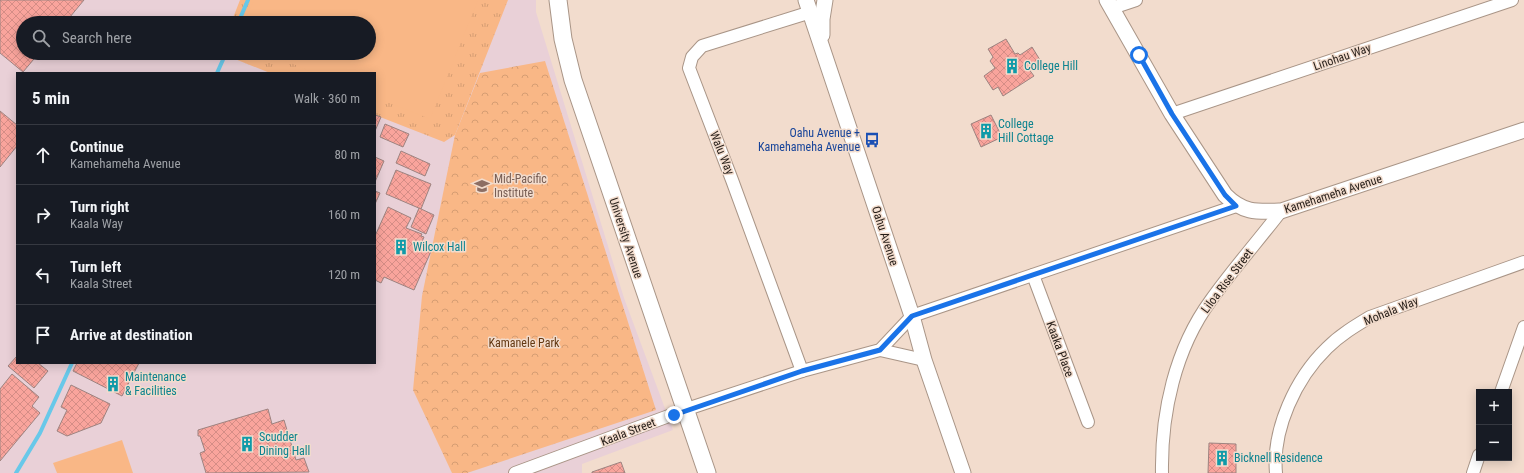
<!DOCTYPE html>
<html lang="en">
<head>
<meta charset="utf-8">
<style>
	:root { --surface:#171b24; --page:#242831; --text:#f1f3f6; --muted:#9ea1a6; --line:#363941 }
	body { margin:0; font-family:"Roboto Condensed",sans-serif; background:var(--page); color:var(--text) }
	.controls { position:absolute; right:12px; bottom:12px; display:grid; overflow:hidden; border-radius:0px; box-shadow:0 2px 10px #0003 }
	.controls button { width:36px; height:36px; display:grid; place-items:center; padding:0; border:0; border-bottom:1px solid var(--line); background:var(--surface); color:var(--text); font:20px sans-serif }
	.stop { position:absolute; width:12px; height:12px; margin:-9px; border:3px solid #1a73e8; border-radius:50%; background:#fff }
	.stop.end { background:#1a73e8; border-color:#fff; box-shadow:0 1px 4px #0008 }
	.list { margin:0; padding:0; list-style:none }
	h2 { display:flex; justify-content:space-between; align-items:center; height:52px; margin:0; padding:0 16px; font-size:17px }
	h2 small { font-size:13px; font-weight:400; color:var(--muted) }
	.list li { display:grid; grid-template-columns:26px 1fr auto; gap:12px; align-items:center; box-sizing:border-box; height:60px; padding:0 16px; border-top:1px solid var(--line) }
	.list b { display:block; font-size:15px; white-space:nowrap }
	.list p { margin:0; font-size:13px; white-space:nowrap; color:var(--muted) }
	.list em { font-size:13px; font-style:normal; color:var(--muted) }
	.icon { flex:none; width:22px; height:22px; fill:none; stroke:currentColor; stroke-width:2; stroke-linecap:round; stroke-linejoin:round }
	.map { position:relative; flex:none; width:1524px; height:473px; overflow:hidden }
	.search { position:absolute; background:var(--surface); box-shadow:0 2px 10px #0003; left:16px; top:16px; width:360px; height:44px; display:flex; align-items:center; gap:10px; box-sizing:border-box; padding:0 14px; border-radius:22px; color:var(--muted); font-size:15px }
	.panel { position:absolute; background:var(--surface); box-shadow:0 2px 10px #0003; left:16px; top:72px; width:360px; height:292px; border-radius:0px }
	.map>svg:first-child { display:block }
	.education { fill:#e9d0d7; fill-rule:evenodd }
	.grass { fill:url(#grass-tufts) }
	.park { fill:url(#park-crowns) }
	.pitch { fill:#f9b786 }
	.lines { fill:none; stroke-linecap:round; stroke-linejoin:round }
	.stream { stroke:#68c8e9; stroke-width:4 }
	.building { fill:url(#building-cross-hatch); stroke:#9d8380 }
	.minor-casing { stroke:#a99587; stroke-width:14 }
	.tertiary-casing { stroke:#a99587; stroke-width:17 }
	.secondary-casing { stroke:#a99587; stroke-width:19 }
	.minor { stroke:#fff; stroke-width:12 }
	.tertiary { stroke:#fff; stroke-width:15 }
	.secondary { stroke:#fff; stroke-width:17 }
	.route { stroke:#1a73e8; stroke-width:5 }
	.labels { text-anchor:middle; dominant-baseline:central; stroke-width:3; stroke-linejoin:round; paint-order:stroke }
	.street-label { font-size:12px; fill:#261e19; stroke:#f2dccd }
	.culture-label { font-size:12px; fill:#0d838f; stroke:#f2dccd; text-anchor:start }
	.transit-label { font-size:12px; fill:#164399; stroke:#f2dccd; text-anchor:end }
	.education-label { font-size:12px; fill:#785e54; stroke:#f2dccd; text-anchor:start }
	.park-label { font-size:12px; fill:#643913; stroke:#f2dccd }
</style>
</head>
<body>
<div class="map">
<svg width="1524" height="473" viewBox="0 0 1524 473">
	<defs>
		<pattern id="grass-tufts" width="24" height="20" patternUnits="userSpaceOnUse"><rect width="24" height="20" fill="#f9b786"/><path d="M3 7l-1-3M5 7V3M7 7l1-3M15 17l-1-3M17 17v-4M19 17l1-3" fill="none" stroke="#d59d73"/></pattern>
		<pattern id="park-crowns" width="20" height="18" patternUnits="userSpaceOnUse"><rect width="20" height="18" fill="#f9b786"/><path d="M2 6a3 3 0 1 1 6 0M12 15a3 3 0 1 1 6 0" fill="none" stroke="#d59d73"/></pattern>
		<pattern id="building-cross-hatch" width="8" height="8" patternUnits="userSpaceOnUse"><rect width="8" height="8" fill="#f9a49c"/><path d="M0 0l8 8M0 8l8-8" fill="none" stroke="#d58d86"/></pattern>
	</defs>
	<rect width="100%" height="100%" fill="#f2dccd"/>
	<path class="education" d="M0,0H536V12L624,298L673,430L582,464V473H0ZM23,23H369V53H23ZM17,73H375V363H17Z"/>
	<polygon class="grass" points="240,0 508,0 455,135 444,142 375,115 375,73 270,73 220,53 369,53 369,23 231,23"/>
	<polygon class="park" points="545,61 656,410 467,473 452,473 413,390 422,296 455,135 480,73"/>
	<g class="pitch">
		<polygon points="254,0 478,0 430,119 375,97 375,73 315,73 266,53 369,53 369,23 244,23"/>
		<polygon points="122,440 133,473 57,473 53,463"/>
	</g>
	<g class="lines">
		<g class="stream">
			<polyline points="238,23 248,0"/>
			<polyline points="217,73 226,53"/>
			<polyline points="16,473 40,433 72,363"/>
		</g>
	</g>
	<g class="building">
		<polygon points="0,0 84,0 65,23 23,23 23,53 39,53 23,72 0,53"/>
		<polygon points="1006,39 1015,54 1018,53 1020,55 1032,47 1040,60 1028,68 1034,76 1003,96 998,87 993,90 984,76 995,68 990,61 993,57 988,49"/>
		<polygon points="0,111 17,125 17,146 0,167"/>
		<polygon points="375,115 381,117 375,131"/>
		<polygon points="991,115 1002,137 981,147 971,124"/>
		<polygon points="385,124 409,134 403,147 380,137"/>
		<polygon points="401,151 430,164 425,176 396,163"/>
		<polygon points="375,157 384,161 375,182"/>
		<polygon points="396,170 431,184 421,209 386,194"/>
		<polygon points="375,191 380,193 375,204"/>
		<polygon points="388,207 411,218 406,228 422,234 421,236 424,237 421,244 432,249 414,290 384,277 381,283 375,280 375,236"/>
		<polygon points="419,208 434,215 426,234 411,227"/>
		<polygon points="17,356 17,363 38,363 48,371 34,388 8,366"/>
		<polygon points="77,363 139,363 122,396 73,371"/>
		<polygon points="12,374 39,397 32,406 40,413 0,461 0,389"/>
		<polygon points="71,385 110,404 101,423 67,436 57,431 67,410 61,407"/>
		<polygon points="268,409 272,424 284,420 296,460 304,458 309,472 206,473 200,453 205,451 200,436 198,436 198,430"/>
		<polygon points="1209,443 1236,444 1236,473 1208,473"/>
		<polygon points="621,462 625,473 592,473 592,472"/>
	</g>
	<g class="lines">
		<g class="minor-casing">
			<g id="minor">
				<polyline points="1112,8 1136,0"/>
				<polyline points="1172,114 1512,0"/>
				<polyline points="1033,275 1088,422"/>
				<polyline points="880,350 924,360"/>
				<polyline points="802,371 732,180 689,68 692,57 702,46 811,12"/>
				<polyline points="1501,392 1524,327"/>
				<polyline points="515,473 693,407 802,371 880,350 912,316 1236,206"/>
				<path d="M1162,473C1161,413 1175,349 1211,300C1233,269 1258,241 1281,211"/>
				<path d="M1276,473C1272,429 1296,378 1327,348C1340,335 1355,326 1370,317L1524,262"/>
				<polyline points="1473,473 1479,455"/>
			</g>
		</g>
		<g class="tertiary-casing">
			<g id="tertiary">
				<polyline points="806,0 912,316 924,360 963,473"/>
				<path d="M1107,0L1172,114L1225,195C1243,213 1256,212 1281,211L1524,130"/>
				<polyline points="822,35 822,19 825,0"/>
			</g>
		</g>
		<g class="secondary-casing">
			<polyline id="secondary" points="558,0 563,39 573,80 707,473"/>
		</g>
		<use href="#minor" class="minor"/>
		<use href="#tertiary" class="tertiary"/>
		<use href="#secondary" class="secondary"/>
	</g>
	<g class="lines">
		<polyline class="route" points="674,415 802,371 880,350 912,316 1236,206 1225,195 1172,114 1139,55"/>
	</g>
	<defs>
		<g id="building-bare" transform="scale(1.2)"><path d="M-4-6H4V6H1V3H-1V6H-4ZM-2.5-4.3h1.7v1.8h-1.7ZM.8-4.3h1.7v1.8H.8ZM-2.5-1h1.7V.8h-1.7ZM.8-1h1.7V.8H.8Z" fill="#0f9aa8" stroke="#f2dccd" stroke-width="2.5" paint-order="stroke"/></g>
		<g id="bus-bare" transform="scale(1.2)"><path d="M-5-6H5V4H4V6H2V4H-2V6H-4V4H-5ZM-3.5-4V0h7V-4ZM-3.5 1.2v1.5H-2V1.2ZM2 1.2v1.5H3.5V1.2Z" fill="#1a4fb4" stroke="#f2dccd" stroke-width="2.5" paint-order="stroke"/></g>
		<g id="school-bare" transform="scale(1.2)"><path d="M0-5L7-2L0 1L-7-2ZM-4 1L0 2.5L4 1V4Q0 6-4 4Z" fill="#8d6e63" stroke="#f2dccd" stroke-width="2.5" paint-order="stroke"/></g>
	</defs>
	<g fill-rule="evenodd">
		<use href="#building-bare" x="1012" y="66"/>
		<use href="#building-bare" x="986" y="131"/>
		<use href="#bus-bare" x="872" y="140"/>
		<use href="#school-bare" x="482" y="186"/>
		<use href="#building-bare" x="401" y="247"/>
		<use href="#building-bare" x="113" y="384"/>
		<use href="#building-bare" x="247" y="444"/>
		<use href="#building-bare" x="1222" y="458"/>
	</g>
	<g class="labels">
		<g class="street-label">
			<text transform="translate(1342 57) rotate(-19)">Linohau Way</text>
			<text transform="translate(722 153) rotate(68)">Walu Way</text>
			<text transform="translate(1333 194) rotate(-18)">Kamehameha Avenue</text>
			<text transform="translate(885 236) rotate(72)">Oahu Avenue</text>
			<text transform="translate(626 238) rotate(72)">University Avenue</text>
			<text transform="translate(1227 281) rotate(-53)">Liloa Rise Street</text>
			<text transform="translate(1391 311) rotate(-22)">Mohala Way</text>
			<text transform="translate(1060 349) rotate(70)">Kaaka Place</text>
			<text transform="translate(628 432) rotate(-21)">Kaala Street</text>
		</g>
		<g class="culture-label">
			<text x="1024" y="66">College Hill</text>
			<text x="998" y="124">College<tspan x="998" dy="14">Hill Cottage</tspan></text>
			<text x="413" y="247">Wilcox Hall</text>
			<text x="125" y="377">Maintenance<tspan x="125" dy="14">&amp; Facilities</tspan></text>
			<text x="259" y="437">Scudder<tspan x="259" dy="14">Dining Hall</tspan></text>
			<text x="1234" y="458">Bicknell Residence</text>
		</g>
		<g class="transit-label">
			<text x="860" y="133">Oahu Avenue +<tspan x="860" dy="14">Kamehameha Avenue</tspan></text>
		</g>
		<g class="education-label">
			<text x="494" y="179">Mid-Pacific<tspan x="494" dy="14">Institute</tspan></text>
		</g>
		<g class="park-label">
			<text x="524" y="343">Kamanele Park</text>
		</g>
	</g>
</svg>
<div class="controls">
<button>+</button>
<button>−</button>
</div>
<div class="stop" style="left:1139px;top:55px"></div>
<div class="stop end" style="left:674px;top:415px"></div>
<div class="search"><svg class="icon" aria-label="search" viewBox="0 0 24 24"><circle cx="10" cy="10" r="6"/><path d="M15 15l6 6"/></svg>Search here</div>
<section class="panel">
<h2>5 min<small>Walk · 360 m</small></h2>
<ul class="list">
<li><svg class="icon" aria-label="ahead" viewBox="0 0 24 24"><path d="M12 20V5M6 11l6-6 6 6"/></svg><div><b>Continue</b><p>Kamehameha Avenue</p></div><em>80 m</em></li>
<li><svg class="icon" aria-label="right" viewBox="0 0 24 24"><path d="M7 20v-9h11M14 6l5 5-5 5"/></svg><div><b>Turn right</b><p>Kaala Way</p></div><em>160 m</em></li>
<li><svg class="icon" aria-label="left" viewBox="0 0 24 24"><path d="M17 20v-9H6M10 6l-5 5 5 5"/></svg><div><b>Turn left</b><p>Kaala Street</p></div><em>120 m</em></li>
<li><svg class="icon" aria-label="arrive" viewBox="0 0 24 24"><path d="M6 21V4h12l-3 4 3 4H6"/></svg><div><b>Arrive at destination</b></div></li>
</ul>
</section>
</div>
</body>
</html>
